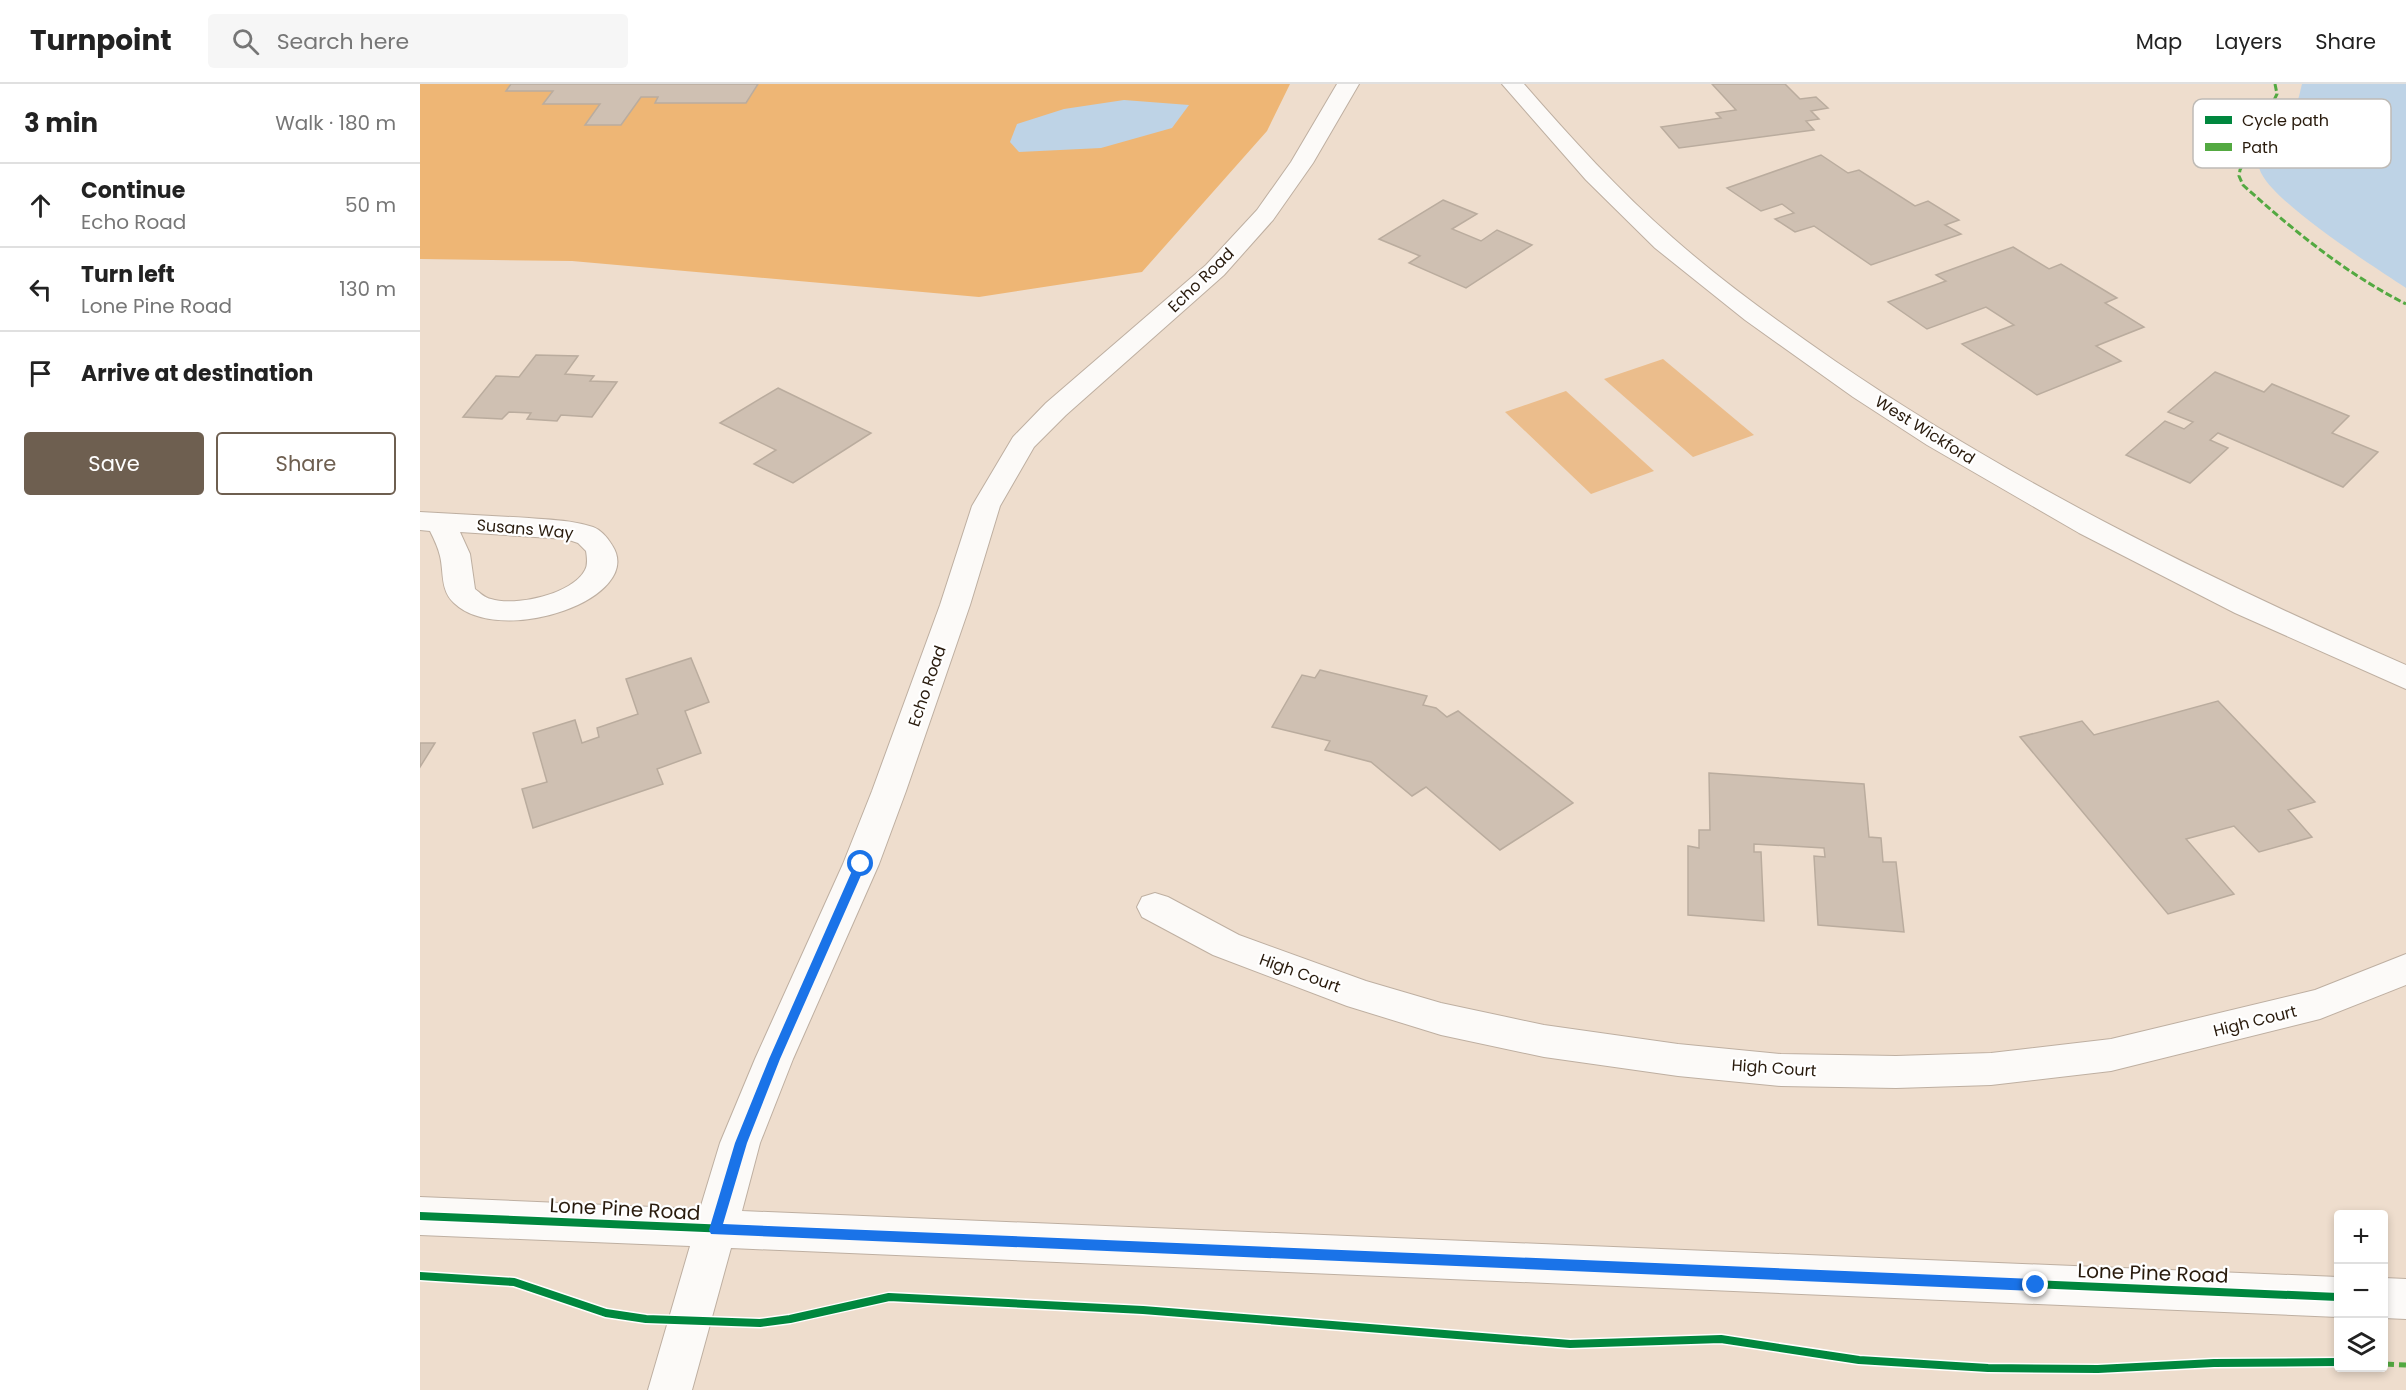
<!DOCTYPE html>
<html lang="en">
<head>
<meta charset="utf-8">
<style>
	:root { --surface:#fff; --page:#f6f6f6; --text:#222; --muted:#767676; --line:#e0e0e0; --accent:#6e5f50 }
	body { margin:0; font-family:Poppins,sans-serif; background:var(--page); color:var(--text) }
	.controls { position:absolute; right:18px; bottom:18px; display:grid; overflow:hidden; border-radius:6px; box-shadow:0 3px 9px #0003 }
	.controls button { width:54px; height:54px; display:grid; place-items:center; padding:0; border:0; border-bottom:2px solid var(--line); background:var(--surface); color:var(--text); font:30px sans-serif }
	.stop { position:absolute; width:18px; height:18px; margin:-14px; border:4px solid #1a73e8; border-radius:50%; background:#fff }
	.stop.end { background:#1a73e8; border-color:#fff; box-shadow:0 2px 6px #0008 }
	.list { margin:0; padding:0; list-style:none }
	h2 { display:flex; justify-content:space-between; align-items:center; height:78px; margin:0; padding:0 24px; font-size:26px }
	h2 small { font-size:20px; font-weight:400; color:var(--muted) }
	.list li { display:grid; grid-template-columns:39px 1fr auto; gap:18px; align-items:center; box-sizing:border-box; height:84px; padding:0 24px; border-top:2px solid var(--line) }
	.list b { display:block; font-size:22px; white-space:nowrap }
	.list p { margin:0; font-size:20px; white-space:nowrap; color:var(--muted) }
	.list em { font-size:20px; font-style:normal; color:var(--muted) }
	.actions { display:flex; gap:12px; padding:18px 24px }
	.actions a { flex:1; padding:14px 0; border:2px solid var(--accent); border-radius:6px; text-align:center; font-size:21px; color:var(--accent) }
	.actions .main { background:var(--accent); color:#fff }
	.icon { flex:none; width:33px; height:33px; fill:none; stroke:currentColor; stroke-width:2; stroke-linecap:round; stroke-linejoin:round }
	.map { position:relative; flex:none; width:1986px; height:1306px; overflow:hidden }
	header { display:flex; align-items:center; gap:36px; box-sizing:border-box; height:84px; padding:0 30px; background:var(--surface); border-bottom:2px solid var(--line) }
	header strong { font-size:28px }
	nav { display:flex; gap:33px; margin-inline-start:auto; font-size:21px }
	.search { width:420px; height:54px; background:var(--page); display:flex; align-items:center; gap:15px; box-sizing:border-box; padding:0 21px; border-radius:6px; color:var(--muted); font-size:22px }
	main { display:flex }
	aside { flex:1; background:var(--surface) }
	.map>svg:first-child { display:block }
	.green { fill:#ebbd8c }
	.forest { fill:#eeb675 }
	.water { fill:#bed3e6 }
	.building { fill:#cfc0b2; stroke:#baac9e; stroke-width:1.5 }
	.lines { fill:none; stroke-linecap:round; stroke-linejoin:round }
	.minor-casing { stroke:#beafa1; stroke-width:2 }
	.minor { fill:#fcfaf8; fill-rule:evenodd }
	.quiet-far1 { stroke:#53a941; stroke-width:3; stroke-dasharray:7 3; stroke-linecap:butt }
	.quiet { stroke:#53a941; stroke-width:5; stroke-dasharray:10 5; stroke-linecap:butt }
	.cycleway-casing { stroke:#fff; stroke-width:11 }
	.cycleway { stroke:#00873e; stroke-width:8 }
	.route { fill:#1a73e8 }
	.labels { text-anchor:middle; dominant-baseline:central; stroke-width:4.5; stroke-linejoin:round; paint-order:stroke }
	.street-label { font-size:16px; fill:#291b0d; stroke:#fff }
	.near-street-label { font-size:20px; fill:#291b0d; stroke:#fff }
	.key { fill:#fff; stroke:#bfbbb6; stroke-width:1.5 }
	.key-label { font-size:16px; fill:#291b0d }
</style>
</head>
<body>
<header>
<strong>Turnpoint</strong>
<div class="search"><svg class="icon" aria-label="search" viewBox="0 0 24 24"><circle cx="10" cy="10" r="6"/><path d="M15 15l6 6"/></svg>Search here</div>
<nav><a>Map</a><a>Layers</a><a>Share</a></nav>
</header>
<main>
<aside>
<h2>3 min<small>Walk · 180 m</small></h2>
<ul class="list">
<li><svg class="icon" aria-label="ahead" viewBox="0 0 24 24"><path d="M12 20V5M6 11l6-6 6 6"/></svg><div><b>Continue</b><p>Echo Road</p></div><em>50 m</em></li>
<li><svg class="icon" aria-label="left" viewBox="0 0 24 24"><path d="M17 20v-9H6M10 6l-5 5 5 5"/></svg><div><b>Turn left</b><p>Lone Pine Road</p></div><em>130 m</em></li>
<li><svg class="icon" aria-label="arrive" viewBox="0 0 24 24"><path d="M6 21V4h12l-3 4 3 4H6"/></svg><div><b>Arrive at destination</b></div></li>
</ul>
<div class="actions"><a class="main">Save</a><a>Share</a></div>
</aside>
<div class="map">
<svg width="1986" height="1306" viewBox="0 0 1986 1306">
	<rect width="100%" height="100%" fill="#eeddcd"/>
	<g class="green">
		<polygon points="1243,275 1334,351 1273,373 1184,295"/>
		<polygon points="1146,307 1234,387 1171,410 1085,328"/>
	</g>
	<polygon class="forest" points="0,0 870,0 847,47 722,188 559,213 152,177 0,175"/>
	<g class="water">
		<path d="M1882,0H1986V204C1961,187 1834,108 1839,79C1843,56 1864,41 1875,22C1879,16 1880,7 1882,0Z"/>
		<polygon points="704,16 769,21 752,44 681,64 599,68 590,58 597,40 644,25"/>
	</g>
	<g class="building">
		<polygon points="91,0 338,0 326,19 235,19 238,13 221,13 201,41 165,41 180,20 123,20 133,7 86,7"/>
		<polygon points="1292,0 1365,0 1380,15 1396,13 1408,24 1391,27 1399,35 1386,37 1394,46 1259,64 1241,43 1301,34 1296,29 1316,26"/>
		<polygon points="1401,71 1428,89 1439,86 1495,122 1508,117 1539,136 1525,141 1541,150 1451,181 1394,142 1375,148 1355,135 1374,129 1362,120 1341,127 1307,104"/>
		<polygon points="1023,116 1057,130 1032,145 1061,157 1077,146 1112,161 1046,204 989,179 1000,172 959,155"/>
		<polygon points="1593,163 1629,185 1641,180 1697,214 1685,219 1724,243 1676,262 1701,277 1617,311 1542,260 1594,241 1566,223 1507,245 1468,218 1526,197 1516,191"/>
		<polygon points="116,271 158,272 145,290 174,292 170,297 197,298 172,333 141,331 137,337 107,335 111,329 89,328 82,335 43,333 76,292 99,293"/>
		<polygon points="1795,288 1844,308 1852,300 1929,332 1912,349 1958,368 1923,403 1798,349 1790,356 1808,364 1770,399 1706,371 1745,337 1764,345 1773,338 1748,328"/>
		<polygon points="358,304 451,349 373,399 334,380 356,366 300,339"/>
		<polygon points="271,574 289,618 265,627 281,669 237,685 243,700 113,744 102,705 127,698 113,649 155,636 162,659 179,653 177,644 218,630 206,595"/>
		<polygon points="900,586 1007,612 1003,621 1016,624 1027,633 1038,627 1153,719 1080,766 1006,703 992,712 951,678 905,666 910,657 852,643 882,591 895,594"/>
		<polygon points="1798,617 1895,718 1868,726 1892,753 1839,768 1814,742 1766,755 1814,810 1748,830 1600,653 1662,637 1674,651"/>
		<polygon points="0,659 15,659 0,683"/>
		<polygon points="1289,689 1444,700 1449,753 1461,754 1463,778 1476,778 1484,848 1398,841 1394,772 1405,773 1404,764 1334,760 1334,768 1341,768 1344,837 1268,831 1268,762 1279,764 1279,746 1290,746"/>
	</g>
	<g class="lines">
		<g class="minor-casing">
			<g id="minor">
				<polygon points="917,0 939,0 893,79 853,136 804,191 646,331 614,363 580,422 550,521 486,707 459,780 373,975 340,1059 322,1127 1918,1193 1918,1233 311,1164 272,1306 228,1306 270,1162 0,1151 0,1113 280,1125 300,1059 335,975 423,780 452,707 520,521 552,422 593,353 626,319 786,181 837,126 871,78"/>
				<path d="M1082,0H1104C1151,54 1199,107 1253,154C1304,199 1359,238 1415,277C1594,399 1788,495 1986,581V605L1815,529L1659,449L1507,361L1433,313L1325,236L1235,164L1166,96Z"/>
				<path d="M0,428C36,430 73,432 109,434C131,436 152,436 173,443C181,446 187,453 192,461C227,514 81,564 34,519C20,506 24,488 20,472C18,463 14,455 10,447L0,446ZM40,448L146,455L158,459L166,467C167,473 168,481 165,486C153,510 95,523 71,515C65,514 60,509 55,505L50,470Z"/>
				<polygon points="735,809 748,813 819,851 946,897 1021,919 1124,941 1258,960 1361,970 1476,972 1571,969 1691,955 1895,906 1986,870 1986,901 1900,935 1691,987 1571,1001 1476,1004 1361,1002 1258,992 1124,973 1021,951 927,922 793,871 722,833 717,823 722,813"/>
				<polygon points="1964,1194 1986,1195 1986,1235 1964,1234"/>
			</g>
		</g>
		<use href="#minor" class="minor"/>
		<path class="quiet-far1" d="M1855,0L1857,10L1820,86L1819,92L1823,101C1874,147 1925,189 1986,220"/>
		<polyline class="quiet" points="1964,1280 1986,1281"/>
		<g class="cycleway-casing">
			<g id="cycleway">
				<polyline points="0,1132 1918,1213"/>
				<polyline points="0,1192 94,1198 186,1229 226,1235 340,1239 370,1235 469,1213 723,1226 1150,1260 1301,1255 1439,1276 1568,1284 1678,1285 1794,1279 1918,1278"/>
			</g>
		</g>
		<use href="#cycleway" class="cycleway"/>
	</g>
	<polygon class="route" points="441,776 446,780 360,975 327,1059 303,1140 1616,1195 1622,1201 1616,1207 291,1150 289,1146 315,1059 349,975 435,780"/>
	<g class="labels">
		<g class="street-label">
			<text transform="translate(781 196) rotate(-44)">Echo Road</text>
			<text transform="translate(1505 346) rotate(32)">West Wickford</text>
			<text transform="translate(105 445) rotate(5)">Susans Way</text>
			<text transform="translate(507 602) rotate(-71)">Echo Road</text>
			<text transform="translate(880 889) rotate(20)">High Court</text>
			<text transform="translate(1835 937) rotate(-14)">High Court</text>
			<text transform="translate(1354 984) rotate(4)">High Court</text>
		</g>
		<g class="near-street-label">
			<text transform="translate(205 1125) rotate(3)">Lone Pine Road</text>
			<text transform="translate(1733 1189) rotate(2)">Lone Pine Road</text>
		</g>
	</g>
	<rect x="1773" y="15" width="198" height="69" rx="9" class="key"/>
	<rect x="1785" y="32" width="27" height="8" fill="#00873e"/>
	<rect x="1785" y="59" width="27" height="8" fill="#53a941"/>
	<g class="key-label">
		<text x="1822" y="42">Cycle path</text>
		<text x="1822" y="69">Path</text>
	</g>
</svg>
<div class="controls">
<button>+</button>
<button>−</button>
<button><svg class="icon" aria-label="layers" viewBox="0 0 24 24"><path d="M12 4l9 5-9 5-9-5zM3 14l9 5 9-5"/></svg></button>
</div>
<div class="stop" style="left:441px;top:780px"></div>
<div class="stop end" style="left:1616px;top:1201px"></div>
</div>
</main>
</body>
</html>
